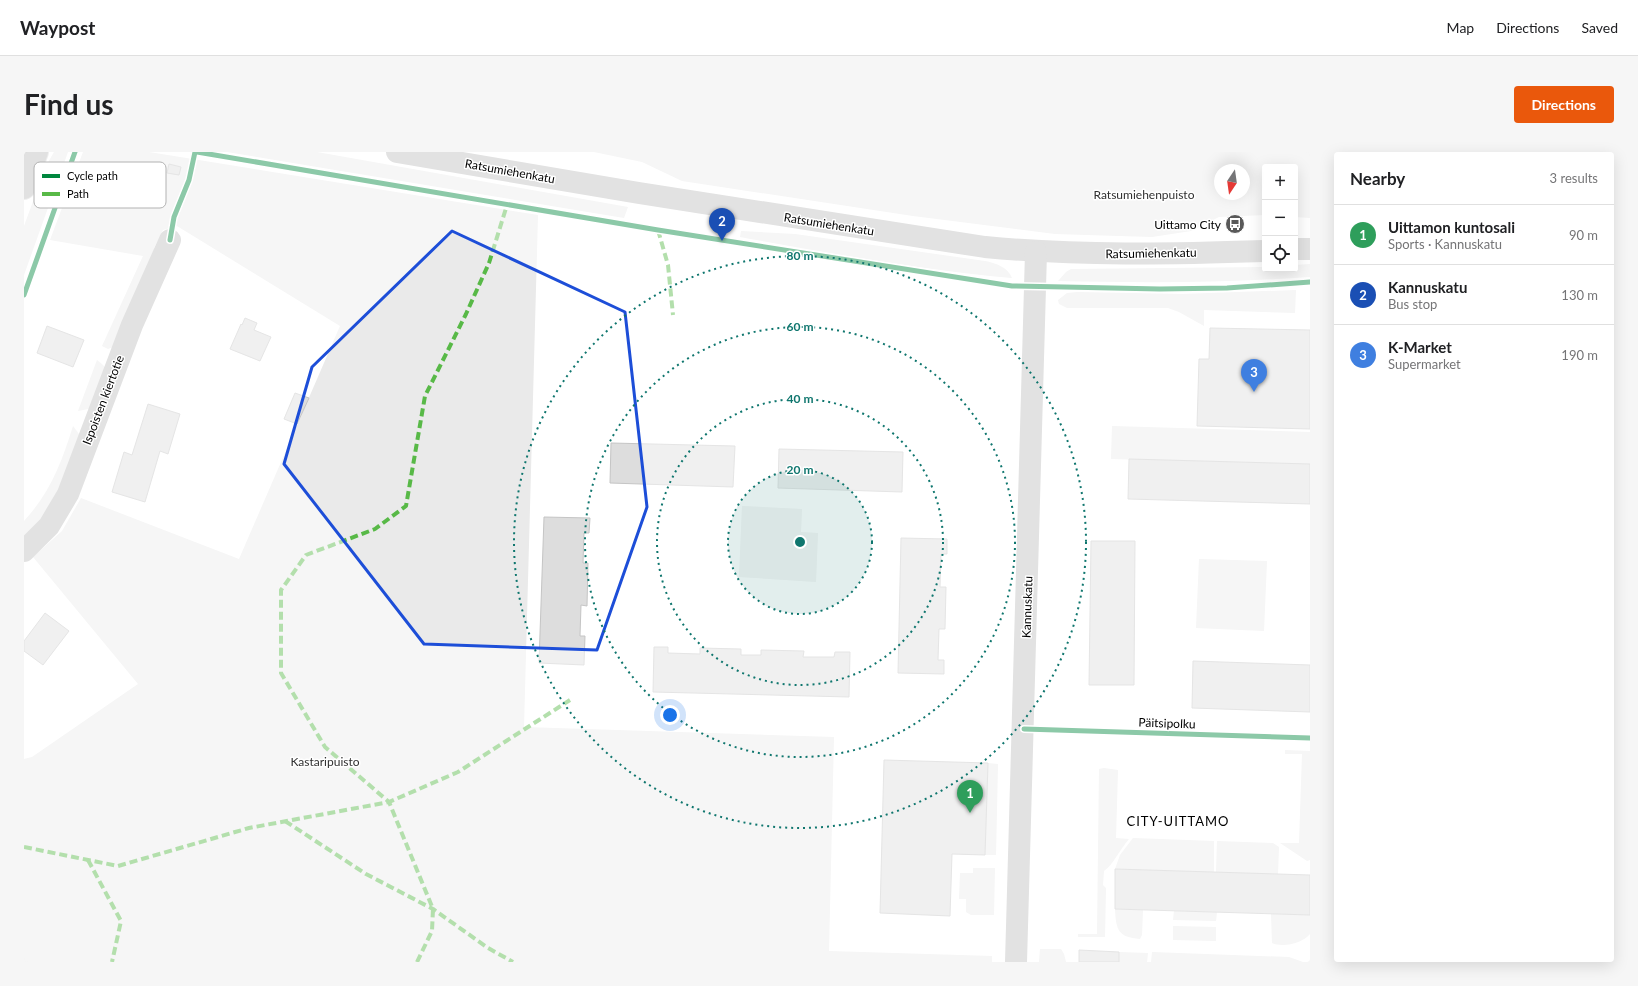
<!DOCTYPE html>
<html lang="en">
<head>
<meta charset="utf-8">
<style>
	:root { --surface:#fff; --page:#f6f6f6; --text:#202124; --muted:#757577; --line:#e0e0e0; --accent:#ea580c }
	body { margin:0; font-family:Lato,sans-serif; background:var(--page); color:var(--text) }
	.controls { position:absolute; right:12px; top:12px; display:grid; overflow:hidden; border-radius:4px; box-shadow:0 4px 16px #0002 }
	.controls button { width:36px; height:36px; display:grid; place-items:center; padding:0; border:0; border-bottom:1px solid var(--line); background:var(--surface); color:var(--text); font:20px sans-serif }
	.compass { position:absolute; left:1190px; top:12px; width:36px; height:36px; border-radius:50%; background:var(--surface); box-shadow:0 4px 16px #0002; rotate:193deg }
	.you { position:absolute; left:646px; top:563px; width:14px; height:14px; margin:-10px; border:3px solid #fff; border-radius:50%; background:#1a73e8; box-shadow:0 0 0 6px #1a73e833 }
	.badge { display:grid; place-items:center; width:26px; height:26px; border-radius:50%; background:var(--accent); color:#fff; font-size:13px; font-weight:700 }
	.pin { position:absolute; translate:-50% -33px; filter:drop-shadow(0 1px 2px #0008) }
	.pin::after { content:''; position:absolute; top:21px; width:14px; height:12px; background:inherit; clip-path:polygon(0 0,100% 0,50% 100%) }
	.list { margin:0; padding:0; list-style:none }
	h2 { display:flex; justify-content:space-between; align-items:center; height:52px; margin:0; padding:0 16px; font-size:17px }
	h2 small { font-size:13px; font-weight:400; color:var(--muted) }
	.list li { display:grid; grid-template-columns:26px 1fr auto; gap:12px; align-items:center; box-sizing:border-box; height:60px; padding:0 16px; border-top:1px solid var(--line) }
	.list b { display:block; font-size:15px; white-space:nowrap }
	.list p { margin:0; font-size:13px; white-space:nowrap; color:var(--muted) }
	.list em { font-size:13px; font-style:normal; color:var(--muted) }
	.icon { flex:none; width:22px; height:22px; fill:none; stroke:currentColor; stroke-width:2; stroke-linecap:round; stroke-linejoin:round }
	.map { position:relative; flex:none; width:1286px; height:810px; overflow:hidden; border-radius:4px }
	header { display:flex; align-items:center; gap:24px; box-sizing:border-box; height:56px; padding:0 20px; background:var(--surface); border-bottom:1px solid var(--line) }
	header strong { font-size:19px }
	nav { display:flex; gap:22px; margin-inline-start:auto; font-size:14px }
	.intro { display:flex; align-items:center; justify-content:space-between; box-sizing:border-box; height:96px; padding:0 24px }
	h1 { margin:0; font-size:28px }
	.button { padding:10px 18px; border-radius:4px; background:var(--accent); color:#fff; font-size:14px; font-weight:700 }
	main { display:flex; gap:24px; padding:0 24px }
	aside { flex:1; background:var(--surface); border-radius:4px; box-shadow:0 4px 16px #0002 }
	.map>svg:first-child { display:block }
	.green { fill:#eaeaea; fill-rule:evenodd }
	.building { fill:#ddd; stroke:#c5c5c5 }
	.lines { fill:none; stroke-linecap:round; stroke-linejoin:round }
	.major-casing { stroke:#dbdbdb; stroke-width:24 }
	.minor { stroke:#bebebe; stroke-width:22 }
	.major { stroke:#bdbdbd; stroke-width:22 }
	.quiet { stroke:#58b947; stroke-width:4; stroke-dasharray:8 4; stroke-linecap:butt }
	.cycleway-casing { stroke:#fff; stroke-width:8 }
	.cycleway { stroke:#00873e; stroke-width:5 }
	.marked { fill:none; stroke:#1d4ed8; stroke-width:3; stroke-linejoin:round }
	.ring { fill:none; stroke:#0f766e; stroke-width:2; stroke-dasharray:2 4 }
	.labels { text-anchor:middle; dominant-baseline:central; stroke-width:3; stroke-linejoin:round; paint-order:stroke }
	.street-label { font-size:12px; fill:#000; stroke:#fff }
	.park-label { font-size:12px; fill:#303030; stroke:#fff }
	.poi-label { font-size:12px; fill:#000; stroke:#fff; text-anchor:end }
	.neighbourhood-label { font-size:13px; letter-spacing:1px; fill:#000; stroke:#fff }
	.key { fill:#fff; stroke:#b2b2b2; stroke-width:1 }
	.key-label { font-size:11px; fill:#000 }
	.centre { fill:#0f766e; stroke:#fff; stroke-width:2 }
	.ring-label { font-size:12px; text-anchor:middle; font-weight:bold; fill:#0f766e; stroke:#fff; stroke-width:3; stroke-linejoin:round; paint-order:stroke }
</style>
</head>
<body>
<header>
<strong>Waypost</strong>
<nav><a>Map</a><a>Directions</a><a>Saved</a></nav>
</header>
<div class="intro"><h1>Find us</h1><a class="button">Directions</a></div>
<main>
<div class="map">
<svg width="1286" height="810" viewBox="0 0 1286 810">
	<rect width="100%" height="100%" fill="#fff"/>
	<g class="green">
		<polygon points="30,0 44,0 0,123 0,74 22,14"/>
		<polygon points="59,0 125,0 514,63 500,575 810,585 805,799 968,804 968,810 0,810 0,607 8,605 114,532 9,405 38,379 57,346 215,407 316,174 153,74 139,78 130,96 130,102 89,195 84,197 78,194 119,104 26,88"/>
		<polygon points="203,0 293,0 604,55 600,66"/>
		<path d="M570,0H1286V66L1271,65V15H1241V63L1195,65L1167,79L1128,85L1031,82L889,64L658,29L618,10ZM1196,18H1220V42H1196Z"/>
		<path d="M717,79L771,82L961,109C971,111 984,115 988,126C897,118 806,101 716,85Z"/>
		<path d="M1286,112V125C1202,131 1119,131 1034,129L1042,120L1047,117L1241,115V117H1271V113Z"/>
		<polygon points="1272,138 1271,161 1180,158 1180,174 1155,160 1144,156 1043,156 1035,152 1034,148 1043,141 1053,140 1158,142"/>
		<polygon points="73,208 79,213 83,218 69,256 54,259"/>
		<path d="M49,274L55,282L56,289L27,356L0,387V369C26,341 38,310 49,274Z"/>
		<polygon points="1088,274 1286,280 1286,312 1087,307"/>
		<polygon points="718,354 778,357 777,380 794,381 792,430 715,425"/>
		<polygon points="1175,407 1243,409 1240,479 1172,476"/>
		<polygon points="1261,598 1286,599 1286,708 1283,709 1256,691 1275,691 1278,602 1261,602"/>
		<polygon points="964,611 974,612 972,703 961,703"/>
		<path d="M1080,616L1094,618L1092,686L1105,687C1096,697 1089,713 1080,719L1079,733L1082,736L1081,785H1054V782H1073L1075,617Z"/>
		<polygon points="1109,686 1190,689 1190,720 1091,717 1096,703"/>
		<polygon points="1193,689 1249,691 1255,695 1254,722 1192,720"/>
		<polygon points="949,716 971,716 970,763 947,763 942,760 942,747 935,747 936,721 949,721"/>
		<path d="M1091,757L1119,758L1118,783L1116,787C1094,785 1092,778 1091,757Z"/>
		<polygon points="1150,759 1193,760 1192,769 1149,768"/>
		<path d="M1247,762L1286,763V782C1279,791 1259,796 1248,791Z"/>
		<polygon points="1149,774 1192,775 1192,789 1149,788"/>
		<polygon points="1016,797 1037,797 1040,802 1042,810 1015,810"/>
		<polygon points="1095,800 1124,801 1123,810 1095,810"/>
		<polygon points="1128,800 1265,805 1279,810 1127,810"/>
	</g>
	<g class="building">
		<polygon points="145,12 157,15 155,23 143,21"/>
		<polygon points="221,166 233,171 230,178 247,185 236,209 206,197 217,172 218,173"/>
		<polygon points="23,174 60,188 49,215 13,201"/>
		<polygon points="1186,176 1286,178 1286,277 1173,274 1175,207 1185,207"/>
		<polygon points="271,241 285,246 273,272 260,267"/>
		<polygon points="124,252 156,262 144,302 136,299 121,350 88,340 100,300 108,303"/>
		<polygon points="587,291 711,294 709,335 586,331"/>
		<polygon points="755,297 879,300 878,340 754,336"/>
		<polygon points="1105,307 1286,312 1286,352 1104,347"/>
		<polygon points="520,365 566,366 565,381 560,381 559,411 564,411 563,454 557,453 556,484 561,484 560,513 515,511"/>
		<polygon points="877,386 923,387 923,402 917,402 916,435 922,435 921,477 915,477 914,508 920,508 920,522 874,521"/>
		<polygon points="1067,389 1111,389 1110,533 1065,533"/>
		<polygon points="21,461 45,479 19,513 0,499 0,489"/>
		<polygon points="630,495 644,495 644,501 676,502 676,496 717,497 717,503 737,503 737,498 780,499 779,505 810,505 811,500 826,500 825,545 629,540"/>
		<polygon points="1169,509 1286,513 1286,560 1168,556"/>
		<polygon points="860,608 964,611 961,703 928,702 926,764 856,761"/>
		<polygon points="1091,717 1286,723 1286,763 1091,757"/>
		<polygon points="1055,798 1095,800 1095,810 1055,810"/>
	</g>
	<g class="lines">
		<g class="major-casing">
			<polyline id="major" points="0,36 13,0"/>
		</g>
		<g class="minor">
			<path d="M373,0L615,41L961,95C1054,104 1148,102 1241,99"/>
			<polyline points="1271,97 1286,97"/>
			<polyline points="0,399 25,374 44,342 108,173 146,88"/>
			<polyline points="992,810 1012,100"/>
		</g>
		<use href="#major" class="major"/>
		<g class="quiet">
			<polyline points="634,78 644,113 649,163"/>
			<polyline points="261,669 342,722 409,757 464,796 489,810"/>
			<polyline points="0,695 94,714 225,676 365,650 434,620 546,548"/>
			<polyline points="64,708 97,769 88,810"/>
			<polyline points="393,810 408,779 409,757 365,650 301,595 257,521 257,438 282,403 351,377 382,354 401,244 442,162 465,111 483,53"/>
		</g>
		<g class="cycleway-casing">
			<g id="cycleway">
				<polyline points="173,0 634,78 988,134 1136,137 1203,136 1286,130"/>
				<polyline points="146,88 150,65 165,28 171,0"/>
				<polyline points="0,143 51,0"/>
				<polyline points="1000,577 1286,586"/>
			</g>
		</g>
		<use href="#cycleway" class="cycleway"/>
	</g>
	<path d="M0 0H1286V810H0ZM428,79L601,160L623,355L573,498L400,492L260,312L288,215Z" fill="#fff" fill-opacity=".55" fill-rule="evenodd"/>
	<path class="marked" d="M428,79L601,160L623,355L573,498L400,492L260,312L288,215Z"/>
	<circle cx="776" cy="390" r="72" fill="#0f766e" fill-opacity=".12"/>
	<g class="ring">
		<circle cx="776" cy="390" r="72"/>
		<circle cx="776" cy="390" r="143"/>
		<circle cx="776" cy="390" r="215"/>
		<circle cx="776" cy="390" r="286"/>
	</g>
	<defs>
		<g id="bus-disc" transform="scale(1)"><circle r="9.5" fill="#595959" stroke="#fff"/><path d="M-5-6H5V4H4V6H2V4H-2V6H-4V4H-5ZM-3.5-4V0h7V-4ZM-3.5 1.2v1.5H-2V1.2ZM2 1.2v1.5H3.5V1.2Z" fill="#fff"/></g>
	</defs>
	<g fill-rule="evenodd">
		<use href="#bus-disc" x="1211" y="72"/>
	</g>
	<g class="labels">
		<g class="street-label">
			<text transform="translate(486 19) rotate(10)">Ratsumiehenkatu</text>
			<text transform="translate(805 72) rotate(9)">Ratsumiehenkatu</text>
			<text transform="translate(1127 101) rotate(-1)">Ratsumiehenkatu</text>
			<text transform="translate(79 248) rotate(-69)">Ispoisten kiertotie</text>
			<text transform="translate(1003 455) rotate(-88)">Kannuskatu</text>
			<text transform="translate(1143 571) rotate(2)">Päitsipolku</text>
		</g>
		<g class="park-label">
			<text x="1120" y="42">Ratsumiehenpuisto</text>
			<text x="301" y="609">Kastaripuisto</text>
		</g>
		<g class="poi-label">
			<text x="1197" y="72">Uittamo City</text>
		</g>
		<g class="neighbourhood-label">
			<text x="1154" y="669">CITY-UITTAMO</text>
		</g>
	</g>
	<rect x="10" y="10" width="132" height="46" rx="6" class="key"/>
	<rect x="18" y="22" width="18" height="4" fill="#00873e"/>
	<rect x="18" y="40" width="18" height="4" fill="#58b947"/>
	<g class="key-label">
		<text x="43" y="28">Cycle path</text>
		<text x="43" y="46">Path</text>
	</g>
	<circle cx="776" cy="390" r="6" class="centre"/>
	<g class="ring-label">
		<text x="776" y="108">80 m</text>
		<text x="776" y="179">60 m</text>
		<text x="776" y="251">40 m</text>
		<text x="776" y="322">20 m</text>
	</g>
</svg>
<div class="controls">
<button>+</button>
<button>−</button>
<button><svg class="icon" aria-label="locate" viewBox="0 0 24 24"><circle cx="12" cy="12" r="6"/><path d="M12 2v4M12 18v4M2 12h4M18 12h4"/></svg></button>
</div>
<svg class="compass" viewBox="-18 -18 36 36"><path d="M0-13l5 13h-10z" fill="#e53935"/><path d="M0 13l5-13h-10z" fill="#757577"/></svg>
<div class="you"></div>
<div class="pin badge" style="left:946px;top:661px;background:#2e9e5b">1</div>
<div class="pin badge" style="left:698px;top:89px;background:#1a4fb4">2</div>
<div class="pin badge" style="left:1230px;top:240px;background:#3f7fe0">3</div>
</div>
<aside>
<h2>Nearby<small>3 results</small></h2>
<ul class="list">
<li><span class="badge" style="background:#2e9e5b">1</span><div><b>Uittamon kuntosali</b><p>Sports · Kannuskatu</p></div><em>90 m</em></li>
<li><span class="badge" style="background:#1a4fb4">2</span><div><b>Kannuskatu</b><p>Bus stop</p></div><em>130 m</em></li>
<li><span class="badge" style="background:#3f7fe0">3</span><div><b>K-Market</b><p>Supermarket</p></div><em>190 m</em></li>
</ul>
</aside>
</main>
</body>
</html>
